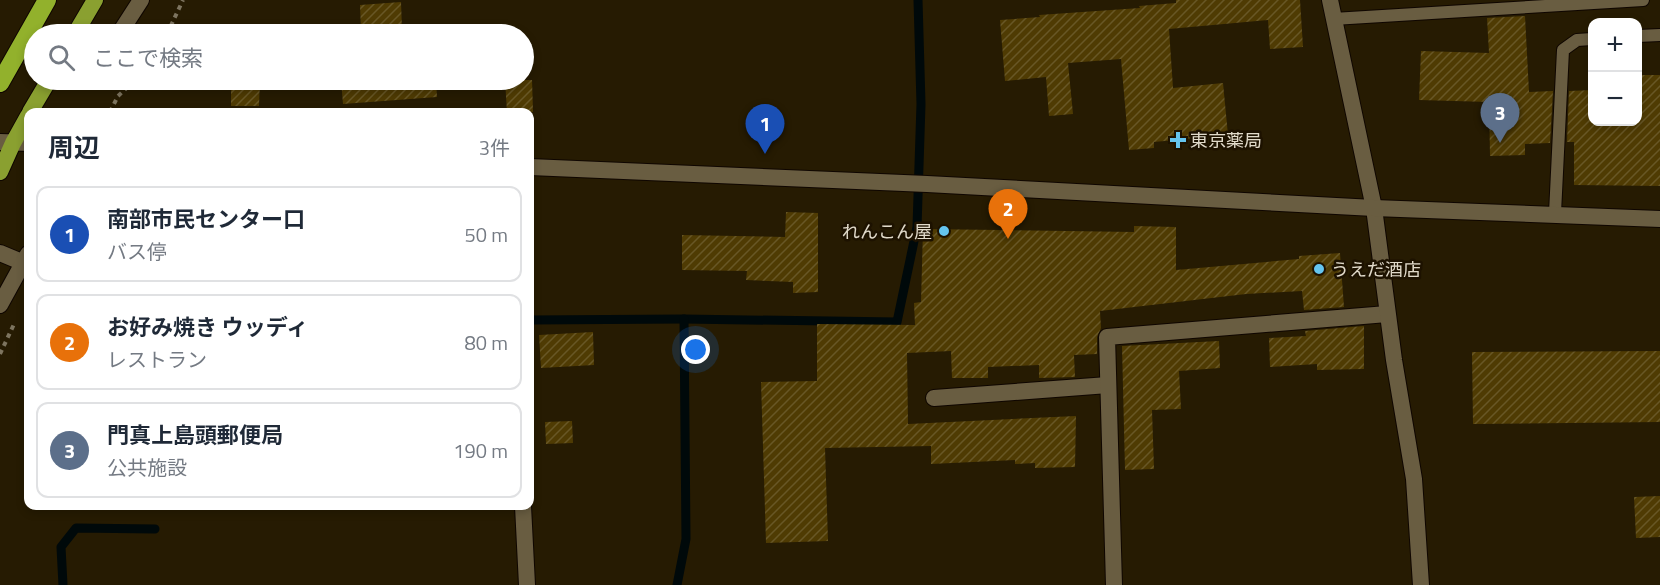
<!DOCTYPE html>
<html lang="ja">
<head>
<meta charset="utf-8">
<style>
	:root { --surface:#fff; --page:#f2f2f3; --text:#1f2937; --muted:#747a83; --line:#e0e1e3; --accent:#3e6f8a }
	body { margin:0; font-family:"Titillium Web","Noto Sans JP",sans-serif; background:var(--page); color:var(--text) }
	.controls { position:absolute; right:18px; top:18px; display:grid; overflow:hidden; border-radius:12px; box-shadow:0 3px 9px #0003 }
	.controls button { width:54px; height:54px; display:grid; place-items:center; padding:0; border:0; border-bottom:2px solid var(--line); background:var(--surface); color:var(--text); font:30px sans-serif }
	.you { position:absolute; left:696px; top:350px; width:21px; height:21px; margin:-15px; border:4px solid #fff; border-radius:50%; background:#1a73e8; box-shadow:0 0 0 9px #1a73e833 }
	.badge { display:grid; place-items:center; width:39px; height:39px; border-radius:50%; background:var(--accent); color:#fff; font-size:20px; font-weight:700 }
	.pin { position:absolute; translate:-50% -50px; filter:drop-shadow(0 2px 3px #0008) }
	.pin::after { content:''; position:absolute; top:32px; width:21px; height:18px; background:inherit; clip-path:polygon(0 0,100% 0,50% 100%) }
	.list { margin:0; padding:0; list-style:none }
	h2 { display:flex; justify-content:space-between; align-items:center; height:78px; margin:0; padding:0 24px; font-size:26px }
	h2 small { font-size:20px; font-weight:400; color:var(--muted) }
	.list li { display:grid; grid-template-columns:39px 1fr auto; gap:18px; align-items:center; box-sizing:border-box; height:96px; margin:0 12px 12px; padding:0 12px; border:2px solid var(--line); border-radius:12px }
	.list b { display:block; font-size:22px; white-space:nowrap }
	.list p { margin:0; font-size:20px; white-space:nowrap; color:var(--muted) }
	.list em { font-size:20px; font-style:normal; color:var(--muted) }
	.icon { flex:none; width:33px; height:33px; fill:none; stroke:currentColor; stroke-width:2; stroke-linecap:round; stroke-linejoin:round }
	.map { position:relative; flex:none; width:1660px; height:585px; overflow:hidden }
	.search { position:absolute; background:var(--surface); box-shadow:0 3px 9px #0003; left:24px; top:24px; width:510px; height:66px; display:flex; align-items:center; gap:15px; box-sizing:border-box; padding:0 21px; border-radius:33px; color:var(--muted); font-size:22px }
	.panel { position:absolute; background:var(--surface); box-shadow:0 3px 9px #0003; left:24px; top:108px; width:510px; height:402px; border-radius:12px }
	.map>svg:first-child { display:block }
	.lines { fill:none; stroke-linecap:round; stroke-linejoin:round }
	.stream { stroke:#00090a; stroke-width:9 }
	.building { fill:url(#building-hatch) }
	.service-casing { stroke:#0f0600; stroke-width:14 }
	.minor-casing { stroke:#0f0600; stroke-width:18 }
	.tertiary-casing { stroke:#0f0600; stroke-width:18 }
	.trunk-casing { stroke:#0f0600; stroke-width:18 }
	.motorway-casing { stroke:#0f0600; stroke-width:20 }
	.path { stroke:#7d745f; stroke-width:4; stroke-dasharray:4.5 4.5; stroke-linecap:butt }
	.service { stroke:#695d41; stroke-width:12 }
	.minor { stroke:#695d41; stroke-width:16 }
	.tertiary { stroke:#695d41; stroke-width:16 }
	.trunk { stroke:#8aa030; stroke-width:16 }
	.motorway { stroke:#92b12c; stroke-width:18 }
	.poi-dot { fill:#65c5ef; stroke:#1d1200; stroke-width:2 }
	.labels { text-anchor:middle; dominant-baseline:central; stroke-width:5; stroke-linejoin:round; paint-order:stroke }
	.poi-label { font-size:18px; fill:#e1daca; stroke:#1d1200; text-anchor:start }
</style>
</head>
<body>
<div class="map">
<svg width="1660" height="585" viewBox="0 0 1660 585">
	<defs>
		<pattern id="building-hatch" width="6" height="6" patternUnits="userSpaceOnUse" patternTransform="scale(1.5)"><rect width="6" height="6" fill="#4f3b03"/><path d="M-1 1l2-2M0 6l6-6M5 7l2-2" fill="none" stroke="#685726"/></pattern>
	</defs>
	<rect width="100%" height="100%" fill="#261b02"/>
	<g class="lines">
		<g class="stream">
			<polyline points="530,320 684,319 897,322 917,227 921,104 918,0"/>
			<polyline points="63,585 61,547 76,528 155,529"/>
			<polyline points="677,585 686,539 684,319"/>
		</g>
	</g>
	<g class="building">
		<polygon points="1176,0 1300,0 1303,47 1270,49 1268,20 1169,29 1173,88 1223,83 1228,135 1154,142 1154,148 1129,150 1121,59 1068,63 1073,114 1049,116 1046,77 1005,81 1000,20 1040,17 1039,15 1140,8 1139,6 1176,3"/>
		<polygon points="401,2 402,29 361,32 360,5"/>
		<polygon points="1525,16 1529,92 1553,91 1550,143 1525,144 1525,155 1490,156 1489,102 1419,100 1421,51 1489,53 1487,18"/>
		<polygon points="1638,75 1660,75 1660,186 1574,185 1574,142 1567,142 1569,91 1593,90 1593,122 1638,122"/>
		<polygon points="231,80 260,80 259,106 231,106"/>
		<polygon points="341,80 436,80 437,97 343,104"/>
		<polygon points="505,80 532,80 533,112 507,112"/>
		<polygon points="786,212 818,213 818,292 793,293 793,282 746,280 747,271 682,270 682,235 785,237"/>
		<polygon points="1134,226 1176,227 1176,270 1299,259 1299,256 1340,253 1344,307 1304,310 1302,291 1246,294 1100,311 1101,328 1097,337 1097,354 1074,355 1075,377 1039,378 1039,365 988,367 988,378 952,378 951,351 907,353 908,424 1076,416 1075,467 1035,468 1035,463 1015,464 1015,460 931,464 931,446 825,448 828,541 766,543 761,382 817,381 817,324 915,325 914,303 921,302 923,229 1134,232"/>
		<polygon points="1364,326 1364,369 1317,370 1317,364 1270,367 1269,338 1306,336 1305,331"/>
		<polygon points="593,332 594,365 541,368 539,335"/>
		<polygon points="1219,341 1220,368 1179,371 1181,409 1152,410 1154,469 1125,470 1122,346"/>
		<polygon points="1660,351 1660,422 1473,424 1472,352"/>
		<polygon points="572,421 573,443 546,444 545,422"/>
		<polygon points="1660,496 1660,537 1636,538 1634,497"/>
	</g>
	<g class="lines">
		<g class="service-casing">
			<g id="service">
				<polyline points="1333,19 1643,0"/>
				<polyline points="1638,36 1660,35"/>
				<polyline points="1555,213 1563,50 1577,40 1592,39"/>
			</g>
		</g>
		<g class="minor-casing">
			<g id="minor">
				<polyline points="119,34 141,0"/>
				<polyline points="0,253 24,263"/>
				<polyline points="0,305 28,254"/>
				<polyline points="934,398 1108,385"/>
				<polyline points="523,506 527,585"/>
				<polyline points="1114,585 1107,337 1387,314"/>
			</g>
		</g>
		<g class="tertiary-casing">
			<g id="tertiary">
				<polyline points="1330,0 1374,208 1394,360 1414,479 1421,585"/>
				<polyline points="0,142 28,143"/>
				<polyline points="530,167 927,184 1374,208 1660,219"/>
			</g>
		</g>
		<g class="trunk-casing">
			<g id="trunk">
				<polyline points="75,34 95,0"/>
				<polyline points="30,112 49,80"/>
				<polyline points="0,172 13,143 28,116"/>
			</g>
		</g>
		<g class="motorway-casing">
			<polyline id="motorway" points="0,83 47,0"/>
		</g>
		<g class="path">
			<polyline points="167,34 183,0"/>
			<polyline points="110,112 118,96 135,80"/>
			<polyline points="0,354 15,322"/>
		</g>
		<use href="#service" class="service"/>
		<use href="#minor" class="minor"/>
		<use href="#tertiary" class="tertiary"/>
		<use href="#trunk" class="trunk"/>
		<use href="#motorway" class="motorway"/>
	</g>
	<g class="poi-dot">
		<path d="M1175 131h6v6h6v6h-6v6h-6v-6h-6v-6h6z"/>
		<circle cx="944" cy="231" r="6"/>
		<circle cx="1319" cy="269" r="6"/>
	</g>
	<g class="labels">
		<g class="poi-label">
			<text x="1190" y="140">東京薬局</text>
			<text x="932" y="231" text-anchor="end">れんこん屋</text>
			<text x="1331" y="269">うえだ酒店</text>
		</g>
	</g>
</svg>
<div class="controls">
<button>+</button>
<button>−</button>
</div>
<div class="you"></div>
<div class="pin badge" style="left:765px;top:154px;background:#1a4fb4">1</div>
<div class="pin badge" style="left:1008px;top:239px;background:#e8710a">2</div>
<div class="pin badge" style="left:1500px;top:143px;background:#5c6f8a">3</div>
<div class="search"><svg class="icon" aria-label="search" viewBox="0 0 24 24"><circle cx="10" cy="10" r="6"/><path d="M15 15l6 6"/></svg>ここで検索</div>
<section class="panel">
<h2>周辺<small>3件</small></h2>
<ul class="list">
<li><span class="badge" style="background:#1a4fb4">1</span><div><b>南部市民センター口</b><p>バス停</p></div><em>50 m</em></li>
<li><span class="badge" style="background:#e8710a">2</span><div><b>お好み焼き ウッディ</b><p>レストラン</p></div><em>80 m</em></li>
<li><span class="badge" style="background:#5c6f8a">3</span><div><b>門真上島頭郵便局</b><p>公共施設</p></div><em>190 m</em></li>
</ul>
</section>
</div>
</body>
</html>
